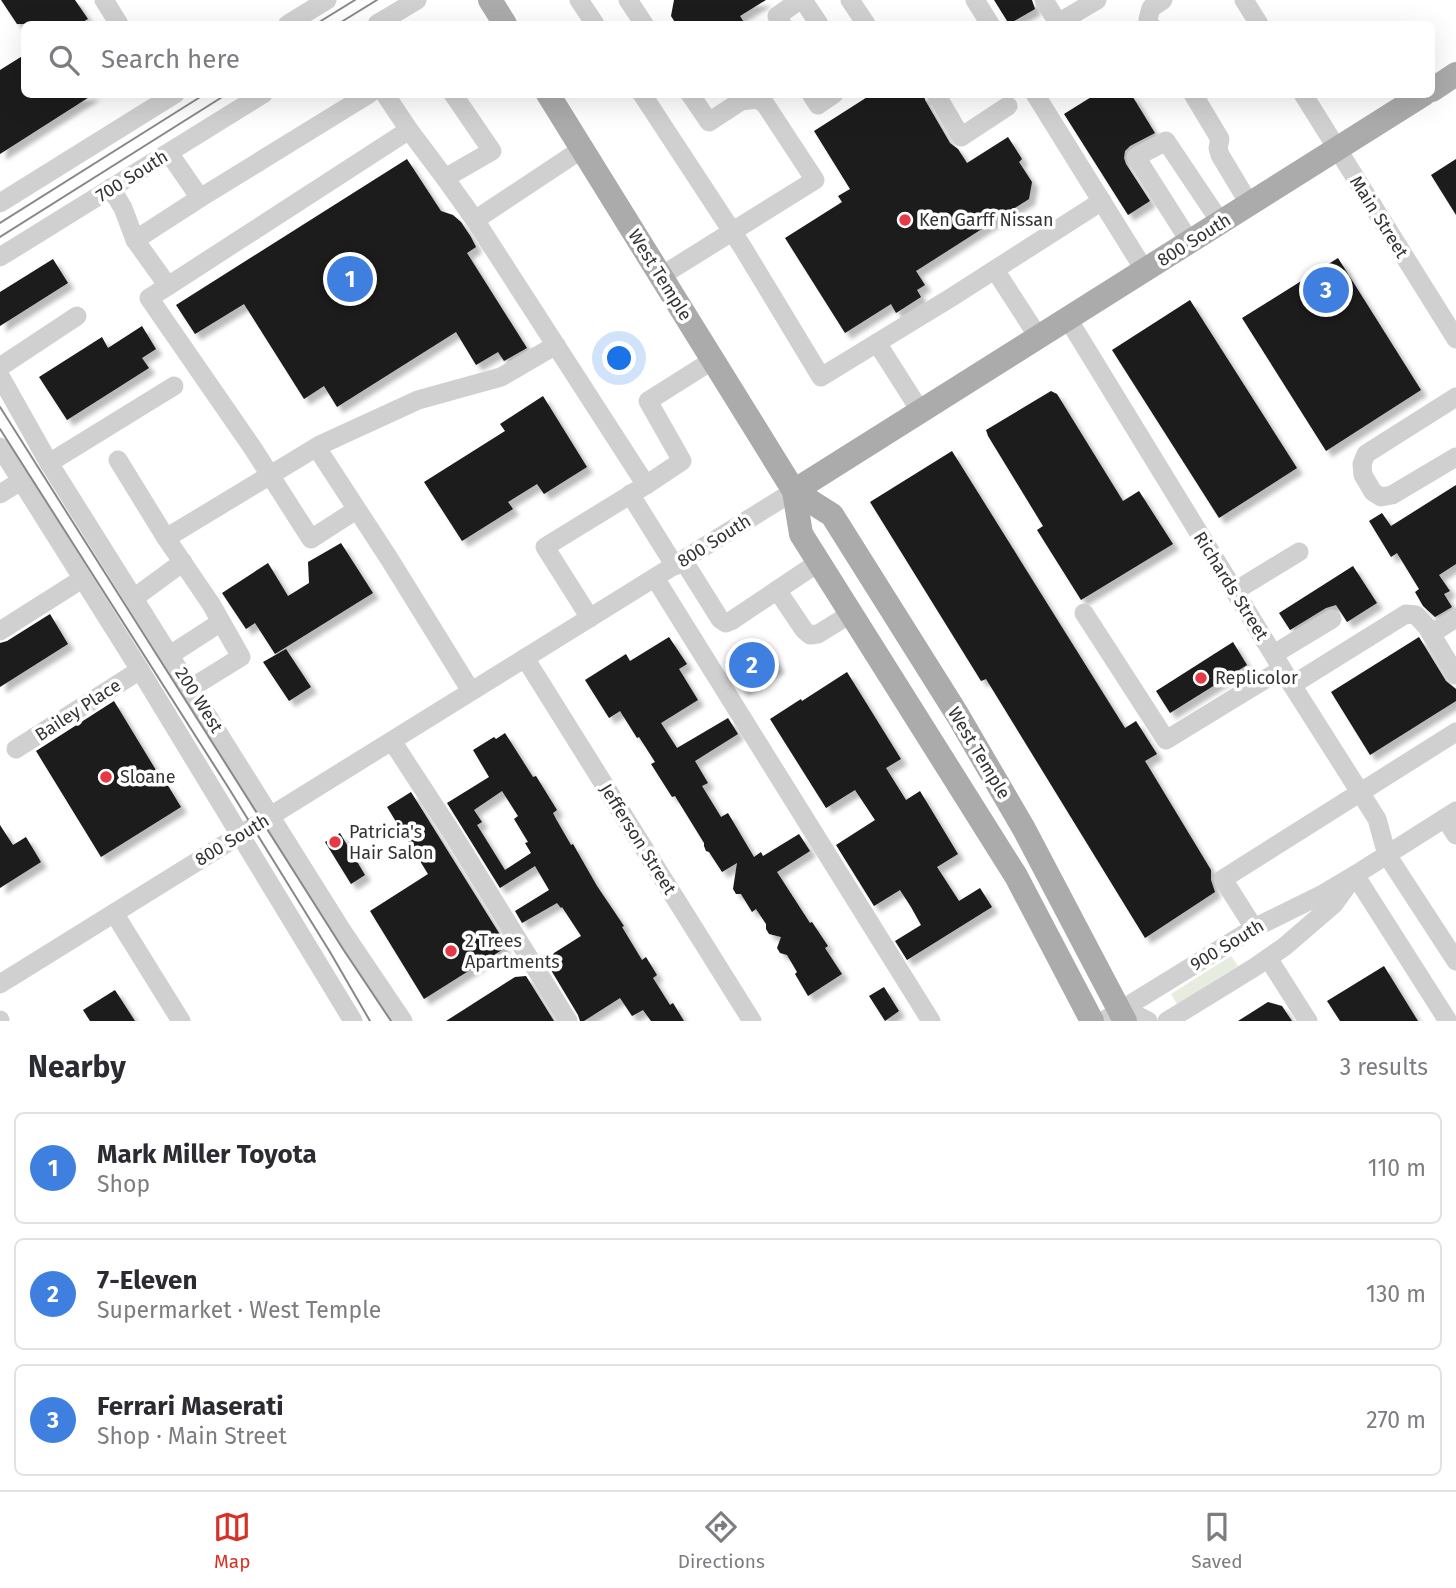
<!DOCTYPE html>
<html lang="en">
<head>
<meta charset="utf-8">
<style>
	:root { --surface:#fff; --page:#f2f2f3; --text:#2b2b33; --muted:#7c7c81; --line:#e1e1e2; --accent:#d93025 }
	body { margin:0; font-family:"Fira Sans",sans-serif; background:var(--page); color:var(--text) }
	.you { position:absolute; left:620px; top:359px; width:24px; height:24px; margin:-18px; border:5px solid #fff; border-radius:50%; background:#1a73e8; box-shadow:0 0 0 10px #1a73e833 }
	.badge { display:grid; place-items:center; width:46px; height:46px; border-radius:50%; background:var(--accent); color:#fff; font-size:23px; font-weight:700 }
	.pin { position:absolute; translate:-50% -50%; border:4px solid #fff; box-shadow:0 2px 7px #0006 }
	.list { margin:0; padding:0; list-style:none }
	h2 { display:flex; justify-content:space-between; align-items:center; height:91px; margin:0; padding:0 28px; font-size:30px }
	h2 small { font-size:23px; font-weight:400; color:var(--muted) }
	.list li { display:grid; grid-template-columns:46px 1fr auto; gap:21px; align-items:center; box-sizing:border-box; height:112px; margin:0 14px 14px; padding:0 14px; border:2px solid var(--line); border-radius:10px }
	.list b { display:block; font-size:26px; white-space:nowrap }
	.list p { margin:0; font-size:23px; white-space:nowrap; color:var(--muted) }
	.list em { font-size:23px; font-style:normal; color:var(--muted) }
	.icon { flex:none; width:38px; height:38px; fill:none; stroke:currentColor; stroke-width:2; stroke-linecap:round; stroke-linejoin:round }
	.map { position:relative; flex:none; width:1456px; height:1021px; overflow:hidden }
	.search { position:absolute; background:var(--surface); box-shadow:0 7px 28px #0002; left:21px; right:21px; top:21px; height:77px; display:flex; align-items:center; gap:18px; box-sizing:border-box; padding:0 24px; border-radius:10px; color:var(--muted); font-size:26px }
	.sheet { height:469px; background:var(--surface) }
	nav { display:flex; justify-content:space-around; align-items:center; box-sizing:border-box; height:98px; border-top:2px solid var(--line); background:var(--surface); font-size:19px; color:var(--muted) }
	nav a { display:grid; justify-items:center; gap:4px }
	nav .on { color:var(--accent) }
	.map>svg:first-child { display:block }
	.green { fill:#e6ecdf }
	.building { fill:#1a1a1a; fill-rule:evenodd; filter:url(#shadow) }
	.lines { fill:none; stroke-linecap:round; stroke-linejoin:round }
	.minor { stroke:#d0d0d0; stroke-width:19 }
	.major { stroke:#ababab; stroke-width:24 }
	.tram { stroke:#888; stroke-width:2 }
	.poi-dot { fill:#e63946; stroke:#fff; stroke-width:2.5 }
	.labels { text-anchor:middle; dominant-baseline:central; stroke-width:7; stroke-linejoin:round; paint-order:stroke }
	.street-label { font-size:18px; fill:#333; stroke:#fff }
	.poi-label { font-size:18px; fill:#333; stroke:#fff; text-anchor:start }
</style>
</head>
<body>
<div class="map">
<svg width="1456" height="1021" viewBox="0 0 1456 1021">
	<defs>
		<filter id="shadow"><feDropShadow dx="6" dy="6" stdDeviation="2" flood-color="#0004"/></filter>
	</defs>
	<rect width="100%" height="100%" fill="#fff"/>
	<polygon class="green" points="1231,956 1238,966 1177,1004 1171,994"/>
	<g class="building">
		<polygon points="1,0 75,0 88,19 79,24 17,24"/>
		<polygon points="674,0 766,0 740,16 745,24 676,24 671,16"/>
		<polygon points="994,0 1032,0 1035,9 1009,24"/>
		<polygon points="24,55 24,94 94,94 0,154 0,70"/>
		<polygon points="872,94 924,94 925,100 950,143 958,149 967,163 1008,137 1022,159 1019,162 1032,182 1029,199 916,271 925,285 917,290 921,297 896,313 891,304 845,333 785,238 842,202 838,196 850,189 814,131"/>
		<polygon points="1096,94 1131,94 1155,133 1130,146 1125,151 1124,158 1126,164 1150,201 1128,215 1064,114"/>
		<polygon points="407,159 441,211 453,215 461,222 471,237 476,247 467,253 527,348 504,361 498,352 476,365 456,332 337,407 324,386 304,399 244,304 195,334 176,305"/>
		<polygon points="1456,159 1456,215 1431,175"/>
		<polygon points="1338,258 1421,390 1326,451 1242,318"/>
		<polygon points="53,259 68,283 0,326 0,292"/>
		<polygon points="1190,300 1297,468 1219,518 1112,350"/>
		<polygon points="142,326 156,349 142,358 149,368 67,420 39,377 102,337 108,348"/>
		<polygon points="1051,391 1057,394 1123,501 1139,491 1173,544 1081,600 1037,530 1043,526 988,436 986,430"/>
		<polygon points="543,396 587,467 544,494 537,484 508,502 513,509 462,541 424,482 505,431 500,424"/>
		<polygon points="952,451 1125,728 1136,721 1157,754 1145,761 1211,870 1211,880 1215,892 1145,938 986,679 981,681 870,502"/>
		<polygon points="1456,485 1456,564 1439,575 1450,591 1444,594 1452,607 1435,617 1423,606 1415,592 1419,589 1397,553 1391,557 1369,521 1382,513 1391,526"/>
		<polygon points="341,543 373,593 275,654 255,623 246,629 222,593 268,563 288,596 309,583 308,562"/>
		<polygon points="1353,566 1377,603 1347,622 1336,605 1326,608 1290,630 1279,613"/>
		<polygon points="50,614 68,644 0,687 0,643 7,641"/>
		<polygon points="669,637 687,664 679,669 698,700 661,723 677,748 728,718 738,734 695,761 708,783 702,786 721,817 728,813 754,857 761,852 763,856 799,834 810,851 777,872 810,923 812,922 828,946 825,948 842,974 808,996 795,974 797,972 787,955 780,953 777,948 781,937 769,934 766,929 766,924 756,909 752,912 741,894 736,894 733,889 737,863 722,872 709,852 706,851 704,846 704,843 675,796 672,797 651,764 655,762 639,737 637,738 620,711 609,718 585,680 626,654 630,661"/>
		<polygon points="1419,637 1446,681 1456,689 1456,701 1370,755 1331,692"/>
		<polygon points="762,640 779,667 742,690 725,662"/>
		<polygon points="1233,642 1247,665 1170,713 1156,691"/>
		<polygon points="286,649 311,687 289,701 263,662"/>
		<polygon points="847,672 901,759 886,768 906,800 920,791 958,854 937,867 959,901 980,888 992,907 907,960 895,941 921,925 911,907 900,890 874,906 836,845 875,820 855,790 826,808 770,719 801,699 802,701"/>
		<polygon points="114,701 165,785 167,784 181,807 101,857 36,751"/>
		<path d="M505,733L533,777L536,776L557,810L553,813L556,819L571,845L573,844L597,886L624,926L622,927L642,960L646,957L657,975L653,978L670,1005L673,1003L684,1021H651L643,1010L632,1016L620,998L584,1021H580L578,1015L548,965L554,953L581,936L562,907L561,908L557,903L522,923L515,911L549,890L535,866L500,888L447,803L489,777L473,750L494,737L496,739ZM502,791L518,816L514,819L528,842L525,843L531,853L505,870L477,825L482,822L474,810Z"/>
		<polygon points="411,792 504,941 501,943 505,948 424,999 370,911 428,874 387,807"/>
		<polygon points="0,825 13,845 26,837 41,862 0,888"/>
		<polygon points="340,833 365,875 351,884 325,842"/>
		<polygon points="1384,966 1418,1021 1340,1021 1327,1001"/>
		<polygon points="526,976 554,1021 446,1021 515,977"/>
		<polygon points="884,987 899,1011 885,1021 869,996"/>
		<polygon points="115,990 135,1021 90,1021 83,1010"/>
		<polygon points="1268,1002 1282,1006 1292,1021 1238,1021"/>
	</g>
	<g class="lines">
		<g class="minor">
			<polyline points="104,0 119,24"/>
			<polyline points="579,0 595,24"/>
			<polyline points="628,0 644,24"/>
			<polyline points="803,0 819,24"/>
			<polyline points="850,0 866,24"/>
			<polyline points="975,0 990,24"/>
			<polyline points="1044,0 1058,23 1097,0"/>
			<polyline points="1244,0 1259,24"/>
			<polyline points="288,24 327,0"/>
			<polyline points="377,24 417,0"/>
			<polyline points="782,24 777,16 800,0"/>
			<polyline points="1150,24 1148,19 1151,8 1163,0"/>
			<polyline points="385,94 409,130"/>
			<polyline points="453,94 492,151 445,178 475,220 646,485 545,547 590,618"/>
			<polyline points="642,94 743,248 821,377 952,297 1102,201"/>
			<polyline points="811,94 818,105 834,94"/>
			<polyline points="936,94 961,137 1008,106"/>
			<polyline points="1035,94 1145,271"/>
			<polyline points="1193,94 1220,139 1218,148 1220,155 1250,205"/>
			<polyline points="1303,94 1456,339"/>
			<polyline points="169,153 200,198 369,94"/>
			<polyline points="111,188 123,208 135,240 168,286 149,298 252,447 311,539 356,510"/>
			<polyline points="0,203 175,94"/>
			<polyline points="475,220 582,149"/>
			<polyline points="135,240 200,198"/>
			<polyline points="1190,242 1136,157 1166,141 1221,223"/>
			<polyline points="0,257 263,94"/>
			<polyline points="995,270 1039,338"/>
			<polyline points="661,276 815,180 765,104 757,99 741,101 709,122 690,94"/>
			<polyline points="168,286 409,130 445,178"/>
			<polyline points="1068,319 1292,685 1377,819 1387,855 1456,961"/>
			<polyline points="877,343 921,412"/>
			<polyline points="0,367 77,316"/>
			<polyline points="0,376 49,463 341,929 403,1021"/>
			<polyline points="1456,397 1366,454 1362,464 1363,475 1373,492 1381,497 1392,495 1456,457"/>
			<polyline points="0,447 140,670 353,1021"/>
			<polyline points="317,448 390,560 471,691"/>
			<polyline points="118,460 166,538"/>
			<polyline points="49,463 174,386"/>
			<polyline points="646,485 682,461 648,401 713,360"/>
			<polyline points="0,494 21,481"/>
			<polyline points="630,494 675,566"/>
			<polyline points="683,560 720,619 726,623 731,621 819,562"/>
			<polyline points="655,578 931,1021"/>
			<polyline points="777,590 804,630 810,635 818,634 852,613"/>
			<polyline points="1235,591 1299,552"/>
			<polyline points="134,598 183,562"/>
			<polyline points="1084,613 1166,740 1282,669"/>
			<polyline points="0,631 82,579"/>
			<polyline points="1431,634 1456,618"/>
			<polyline points="1274,654 1332,619"/>
			<polyline points="170,655 221,622"/>
			<polyline points="525,658 752,1021"/>
			<polyline points="1292,685 1406,614 1416,615 1427,627 1456,675"/>
			<polyline points="191,688 241,657 211,604 166,538 320,445 418,400 501,377 556,345"/>
			<polyline points="392,741 452,833 568,1021"/>
			<polyline points="16,749 140,670"/>
			<polyline points="1445,818 1456,835"/>
			<polyline points="1355,875 1448,1021"/>
			<polyline points="114,913 181,1021"/>
			<polyline points="1254,928 1223,879 1456,732"/>
			<polyline points="1268,958 1308,1021"/>
			<polyline points="0,984 794,491"/>
			<polyline points="1120,1011 1130,1012 1148,1021"/>
			<polyline points="0,1020 0,1021"/>
			<polyline points="1103,1021 1254,928 1323,894 1355,875 1456,811"/>
			<polyline points="1167,1021 1255,967 1284,947 1334,904 1350,882"/>
		</g>
		<g class="major">
			<polyline points="490,0 505,24"/>
			<polyline points="1432,90 1456,74"/>
			<polyline points="548,94 794,491 801,534 1016,876 1092,1021"/>
			<polyline points="794,491 1424,94"/>
			<polyline points="794,491 832,515 957,714 1024,829 1125,1021"/>
		</g>
		<g class="tram">
			<polyline points="316,24 355,0"/>
			<polyline points="338,24 377,0"/>
			<polyline points="0,223 205,94"/>
			<polyline points="0,237 227,94"/>
			<polyline points="0,407 343,949 391,1021"/>
			<polyline points="0,429 228,787 330,952 370,1021"/>
		</g>
	</g>
	<g class="poi-dot">
		<circle cx="905" cy="220" r="7"/>
		<circle cx="1201" cy="678" r="7"/>
		<circle cx="106" cy="777" r="7"/>
		<circle cx="335" cy="842" r="7"/>
		<circle cx="451" cy="951" r="7"/>
	</g>
	<g class="labels">
		<g class="street-label">
			<text transform="translate(132 176) rotate(-32)">700 South</text>
			<text transform="translate(1379 217) rotate(58)">Main Street</text>
			<text transform="translate(1194 240) rotate(-32)">800 South</text>
			<text transform="translate(660 275) rotate(58)">West Temple</text>
			<text transform="translate(714 541) rotate(-32)">800 South</text>
			<text transform="translate(1231 586) rotate(58)">Richards Street</text>
			<text transform="translate(199 700) rotate(58)">200 West</text>
			<text transform="translate(78 710) rotate(-33)">Bailey Place</text>
			<text transform="translate(979 753) rotate(59)">West Temple</text>
			<text transform="translate(638 839) rotate(58)">Jefferson Street</text>
			<text transform="translate(232 840) rotate(-31)">800 South</text>
			<text transform="translate(1227 945) rotate(-31)">900 South</text>
		</g>
		<g class="poi-label">
			<text x="919" y="220">Ken Garff Nissan</text>
			<text x="1215" y="678">Replicolor</text>
			<text x="120" y="777">Sloane</text>
			<text x="349" y="832">Patricia's<tspan x="349" dy="21">Hair Salon</tspan></text>
			<text x="465" y="941">2 Trees<tspan x="465" dy="21">Apartments</tspan></text>
		</g>
	</g>
</svg>
<div class="you"></div>
<div class="pin badge" style="left:350px;top:279px;background:#3f7fe0">1</div>
<div class="pin badge" style="left:752px;top:665px;background:#3f7fe0">2</div>
<div class="pin badge" style="left:1326px;top:290px;background:#3f7fe0">3</div>
<div class="search"><svg class="icon" aria-label="search" viewBox="0 0 24 24"><circle cx="10" cy="10" r="6"/><path d="M15 15l6 6"/></svg>Search here</div>
</div>
<section class="sheet">
<h2>Nearby<small>3 results</small></h2>
<ul class="list">
<li><span class="badge" style="background:#3f7fe0">1</span><div><b>Mark Miller Toyota</b><p>Shop</p></div><em>110 m</em></li>
<li><span class="badge" style="background:#3f7fe0">2</span><div><b>7-Eleven</b><p>Supermarket · West Temple</p></div><em>130 m</em></li>
<li><span class="badge" style="background:#3f7fe0">3</span><div><b>Ferrari Maserati</b><p>Shop · Main Street</p></div><em>270 m</em></li>
</ul>
</section>
<nav>
<a class="on"><svg class="icon" aria-label="map" viewBox="0 0 24 24"><path d="M3 6l6-2 6 2 6-2v14l-6 2-6-2-6 2zM9 4v14M15 6v14"/></svg>Map</a>
<a><svg class="icon" aria-label="directions" viewBox="0 0 24 24"><path d="M12 3l9 9-9 9-9-9zM9 14v-3h6M13 9l2 2-2 2"/></svg>Directions</a>
<a><svg class="icon" aria-label="saved" viewBox="0 0 24 24"><path d="M7 4h10v16l-5-4-5 4z"/></svg>Saved</a>
</nav>
</body>
</html>
